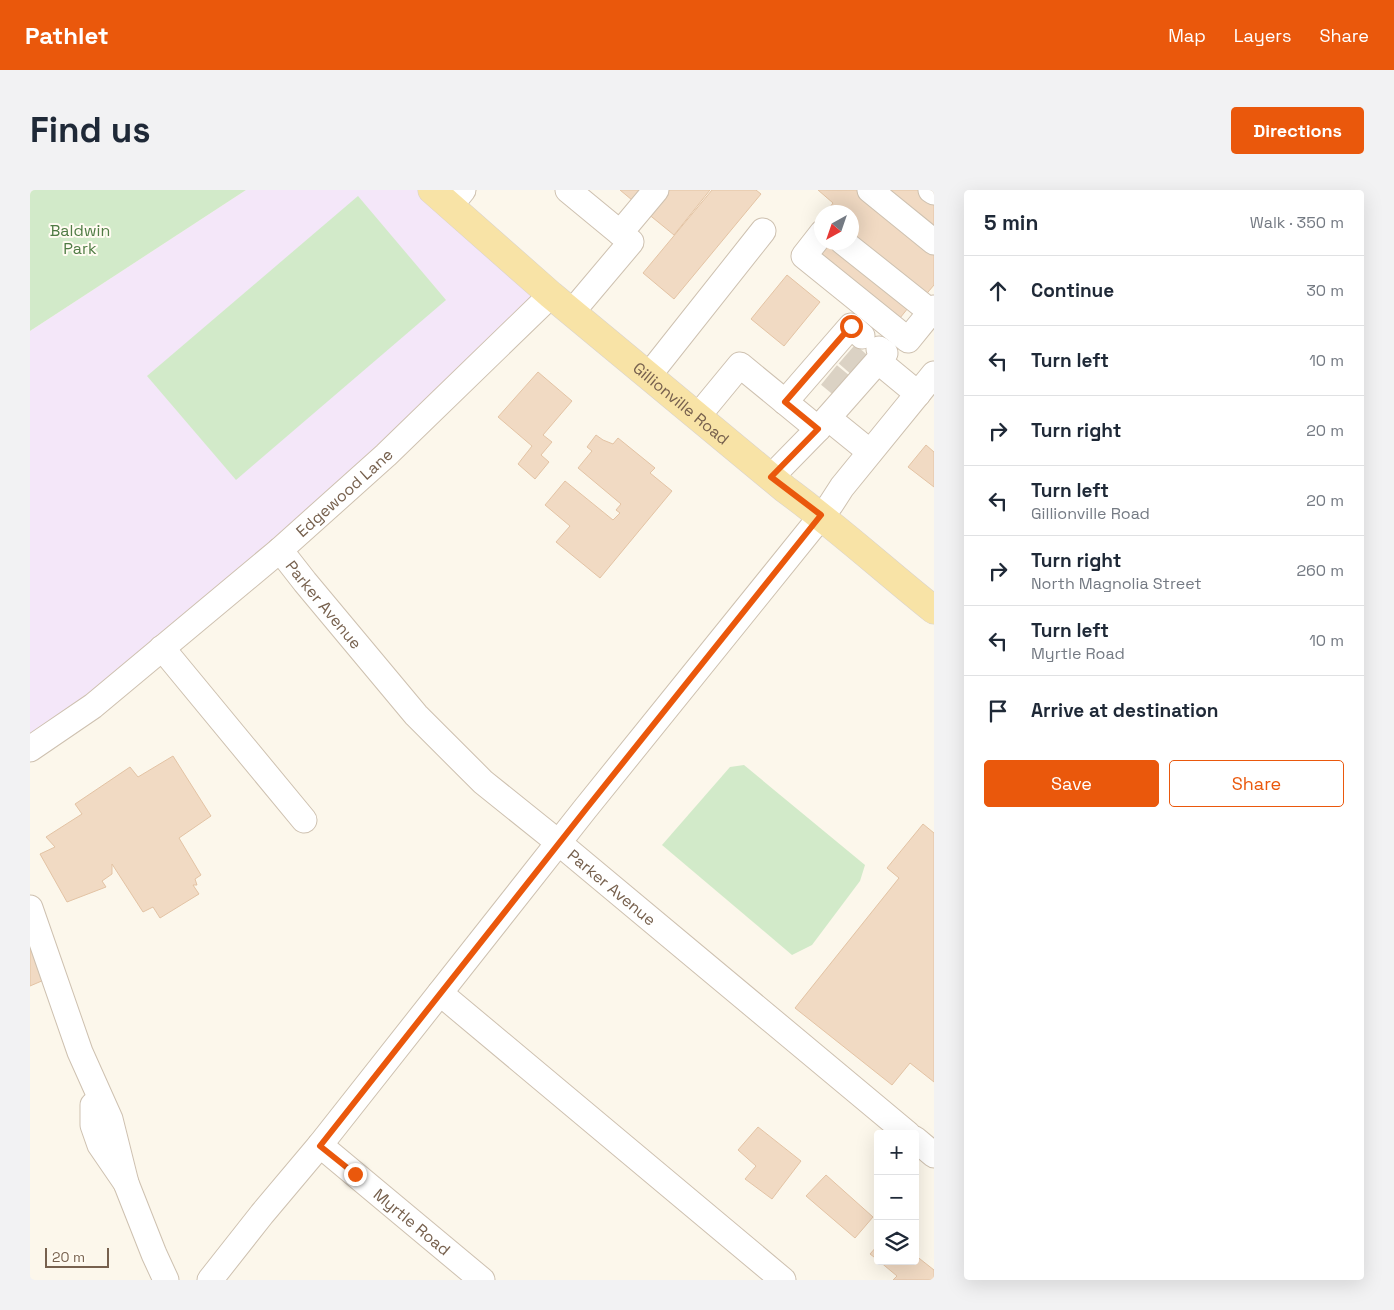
<!DOCTYPE html>
<html lang="en">
<head>
<meta charset="utf-8">
<style>
	:root { --surface:#fff; --page:#f2f2f3; --text:#1f2937; --muted:#747a83; --line:#e0e1e3; --accent:#ea580c }
	body { margin:0; font-family:"Space Grotesk",sans-serif; background:var(--page); color:var(--text) }
	.controls { position:absolute; right:15px; bottom:15px; display:grid; overflow:hidden; border-radius:5px; box-shadow:0 5px 20px #0002 }
	.controls button { width:45px; height:45px; display:grid; place-items:center; padding:0; border:0; border-bottom:1px solid var(--line); background:var(--surface); color:var(--text); font:25px sans-serif }
	.compass { position:absolute; left:784px; top:15px; width:45px; height:45px; border-radius:50%; background:var(--surface); box-shadow:0 5px 20px #0002; rotate:220deg }
	.scale { position:absolute; left:15px; bottom:12px; width:64px; box-sizing:border-box; padding-left:5px; border:2px solid #77614e; border-top:0; font-size:14px; line-height:18px; white-space:nowrap; color:#77614e; -webkit-text-stroke:4px #fffbf1; paint-order:stroke }
	.stop { position:absolute; width:15px; height:15px; margin:-11px; border:4px solid #ea580c; border-radius:50%; background:#fff }
	.stop.end { background:#ea580c; border-color:#fff; box-shadow:0 1px 5px #0008 }
	.list { margin:0; padding:0; list-style:none }
	h2 { display:flex; justify-content:space-between; align-items:center; height:65px; margin:0; padding:0 20px; font-size:21px }
	h2 small { font-size:16px; font-weight:400; color:var(--muted) }
	.list li { display:grid; grid-template-columns:32px 1fr auto; gap:15px; align-items:center; box-sizing:border-box; height:70px; padding:0 20px; border-top:1px solid var(--line) }
	.list b { display:block; font-size:19px; white-space:nowrap }
	.list p { margin:0; font-size:16px; white-space:nowrap; color:var(--muted) }
	.list em { font-size:16px; font-style:normal; color:var(--muted) }
	.actions { display:flex; gap:10px; padding:15px 20px }
	.actions a { flex:1; padding:11px 0; border:1px solid var(--accent); border-radius:5px; text-align:center; font-size:18px; color:var(--accent) }
	.actions .main { background:var(--accent); color:#fff }
	.icon { flex:none; width:28px; height:28px; fill:none; stroke:currentColor; stroke-width:2; stroke-linecap:round; stroke-linejoin:round }
	.map { position:relative; flex:none; width:904px; height:1090px; overflow:hidden; border-radius:5px }
	header { display:flex; align-items:center; gap:30px; box-sizing:border-box; height:70px; padding:0 25px; background:var(--accent); color:#fff }
	header strong { font-size:24px }
	nav { display:flex; gap:28px; margin-inline-start:auto; font-size:18px }
	.intro { display:flex; align-items:center; justify-content:space-between; box-sizing:border-box; height:120px; padding:0 30px }
	h1 { margin:0; font-size:35px }
	.button { padding:12px 22px; border-radius:5px; background:var(--accent); color:#fff; font-size:18px; font-weight:700 }
	main { display:flex; gap:30px; padding:0 30px }
	aside { flex:1; background:var(--surface); border-radius:5px; box-shadow:0 5px 20px #0002 }
	.map>svg:first-child { display:block }
	.education { fill:#f4e7f9 }
	.green { fill:#d2eac9 }
	.building { fill:#f1dac3; stroke:#e3c3a4 }
	.lines { fill:none; stroke-linecap:round; stroke-linejoin:round }
	.minor-tunnel { stroke:#dbd2c4; stroke-width:25; stroke-dasharray:25 12; stroke-linecap:butt }
	.minor-casing { stroke:#cec1b0; stroke-width:27 }
	.major-casing { stroke:#d9d3cd; stroke-width:29 }
	.minor { stroke:#fff; stroke-width:25 }
	.major { stroke:#f8e3a6; stroke-width:28 }
	.route { stroke:#ea580c; stroke-width:6 }
	.labels { text-anchor:middle; dominant-baseline:central; stroke-width:4; stroke-linejoin:round; paint-order:stroke }
	.park-label { font-size:16px; fill:#507c45; stroke:#fffbf1 }
	.street-label { font-size:16px; fill:#77614e; stroke:#fffbf1 }
</style>
</head>
<body>
<header>
<strong>Pathlet</strong>
<nav><a>Map</a><a>Layers</a><a>Share</a></nav>
</header>
<div class="intro"><h1>Find us</h1><a class="button">Directions</a></div>
<main>
<div class="map">
<svg width="904" height="1090" viewBox="0 0 904 1090">
	<rect width="100%" height="100%" fill="#fcf7eb"/>
	<polygon class="education" points="216,0 398,0 517,105 244,360 0,552 0,141"/>
	<g class="green">
		<polygon points="0,0 216,0 0,141"/>
		<polygon points="328,6 416,110 206,290 117,186"/>
		<polygon points="714,575 835,675 830,691 782,755 762,765 632,655 700,577"/>
	</g>
	<g class="building">
		<polygon points="590,0 611,0 602,10"/>
		<polygon points="636,0 680,0 644,45 617,23"/>
		<polygon points="682,0 726,0 731,4 644,109 613,83"/>
		<polygon points="788,0 830,0 904,61 904,95 893,108 822,49 822,22 796,22 803,13"/>
		<polygon points="849,0 892,0 904,10 904,44"/>
		<polygon points="798,53 878,118 866,133 786,66"/>
		<polygon points="757,85 790,112 754,156 721,129"/>
		<polygon points="508,182 542,211 513,245 522,252 511,265 519,272 505,289 488,274 502,256 468,227"/>
		<polygon points="566,245 573,250 583,254 588,248 625,278 620,283 642,301 570,388 526,352 540,336 515,315 535,291 583,330 590,323 586,320 591,314 548,278 562,261 557,257"/>
		<polygon points="896,255 904,262 904,297 878,277"/>
		<polygon points="143,566 181,626 149,648 171,685 165,689 167,695 163,695 169,704 130,728 123,717 113,722 82,674 82,684 72,691 76,697 37,712 10,664 25,657 16,647 52,624 45,614 100,577 108,587"/>
		<polygon points="893,634 904,643 904,892 880,873 862,895 765,818 869,688 857,678"/>
		<polygon points="0,721 14,790 0,796"/>
		<polygon points="728,937 771,971 742,1009 715,989 726,976 708,960"/>
		<polygon points="796,985 843,1027 825,1048 776,1006"/>
		<polygon points="848,1055 848,1070 840,1064"/>
		<polygon points="885,1065 904,1080 904,1090 863,1090 867,1086 849,1071 885,1071"/>
	</g>
	<g class="lines">
		<g class="minor-tunnel">
			<polyline points="817,164 833,178"/>
			<polyline points="799,185 816,199"/>
		</g>
		<g class="minor-casing">
			<g id="minor">
				<polyline points="538,0 601,52 542,122"/>
				<polyline points="840,0 904,52"/>
				<polyline points="901,0 904,2"/>
				<polyline points="420,16 433,0"/>
				<polyline points="590,43 626,0"/>
				<polyline points="792,43 774,66 878,150 904,118"/>
				<polyline points="813,52 901,122"/>
				<polyline points="848,171 888,204"/>
				<polyline points="619,185 733,41"/>
				<polyline points="755,212 821,136 832,146"/>
				<polyline points="668,226 710,175 788,239 741,287"/>
				<polyline points="798,228 840,262"/>
				<polyline points="788,239 855,163 849,159"/>
				<path id="s1" d="M250,360L275,392L386,525L453,592L529,653L878,944"/>
				<polyline points="132,458 274,630"/>
				<path id="s2" d="M0,559L63,516L250,360L356,265L521,105"/>
				<polyline points="0,718 50,862 80,929 96,993"/>
				<polyline points="410,803 753,1090"/>
				<polyline points="63,915 63,935 70,955 96,993 124,1064 136,1090"/>
				<polyline points="885,949 904,965"/>
				<path id="s3" d="M290,955L452,1090"/>
				<polyline points="180,1090 232,1024 290,955 555,619 801,314 812,297 904,184"/>
			</g>
		</g>
		<g class="major-casing">
			<g id="major">
				<path id="s4" d="M402,0L521,105L755,299C807,337 854,380 904,420"/>
			</g>
		</g>
		<use href="#minor" class="minor"/>
		<use href="#major" class="major"/>
	</g>
	<g class="lines">
		<polyline class="route" points="325,984 290,956 556,619 791,325 741,287 788,239 755,212 821,136"/>
	</g>
	<g class="labels">
		<g class="park-label">
			<text x="50" y="40">Baldwin<tspan x="50" dy="18">Park</tspan></text>
		</g>
		<g class="street-label">
			<text stroke="none"><textPath href="#s4" startOffset="328">Gillionville Road</textPath></text>
			<text stroke="none"><textPath href="#s2" startOffset="406">Edgewood Lane</textPath></text>
			<text stroke="none"><textPath href="#s1" startOffset="70">Parker Avenue</textPath></text>
			<text stroke="none"><textPath href="#s1" startOffset="475">Parker Avenue</textPath></text>
			<text stroke="none"><textPath href="#s3" startOffset="120">Myrtle Road</textPath></text>
		</g>
	</g>
</svg>
<div class="controls">
<button>+</button>
<button>−</button>
<button><svg class="icon" aria-label="layers" viewBox="0 0 24 24"><path d="M12 4l9 5-9 5-9-5zM3 14l9 5 9-5"/></svg></button>
</div>
<svg class="compass" viewBox="-18 -18 36 36"><path d="M0-13l5 13h-10z" fill="#e53935"/><path d="M0 13l5-13h-10z" fill="#747a83"/></svg>
<div class="scale">20 m</div>
<div class="stop" style="left:821px;top:136px"></div>
<div class="stop end" style="left:325px;top:984px"></div>
</div>
<aside>
<h2>5 min<small>Walk · 350 m</small></h2>
<ul class="list">
<li><svg class="icon" aria-label="ahead" viewBox="0 0 24 24"><path d="M12 20V5M6 11l6-6 6 6"/></svg><div><b>Continue</b></div><em>30 m</em></li>
<li><svg class="icon" aria-label="left" viewBox="0 0 24 24"><path d="M17 20v-9H6M10 6l-5 5 5 5"/></svg><div><b>Turn left</b></div><em>10 m</em></li>
<li><svg class="icon" aria-label="right" viewBox="0 0 24 24"><path d="M7 20v-9h11M14 6l5 5-5 5"/></svg><div><b>Turn right</b></div><em>20 m</em></li>
<li><svg class="icon" aria-label="left" viewBox="0 0 24 24"><path d="M17 20v-9H6M10 6l-5 5 5 5"/></svg><div><b>Turn left</b><p>Gillionville Road</p></div><em>20 m</em></li>
<li><svg class="icon" aria-label="right" viewBox="0 0 24 24"><path d="M7 20v-9h11M14 6l5 5-5 5"/></svg><div><b>Turn right</b><p>North Magnolia Street</p></div><em>260 m</em></li>
<li><svg class="icon" aria-label="left" viewBox="0 0 24 24"><path d="M17 20v-9H6M10 6l-5 5 5 5"/></svg><div><b>Turn left</b><p>Myrtle Road</p></div><em>10 m</em></li>
<li><svg class="icon" aria-label="arrive" viewBox="0 0 24 24"><path d="M6 21V4h12l-3 4 3 4H6"/></svg><div><b>Arrive at destination</b></div></li>
</ul>
<div class="actions"><a class="main">Save</a><a>Share</a></div>
</aside>
</main>
</body>
</html>
